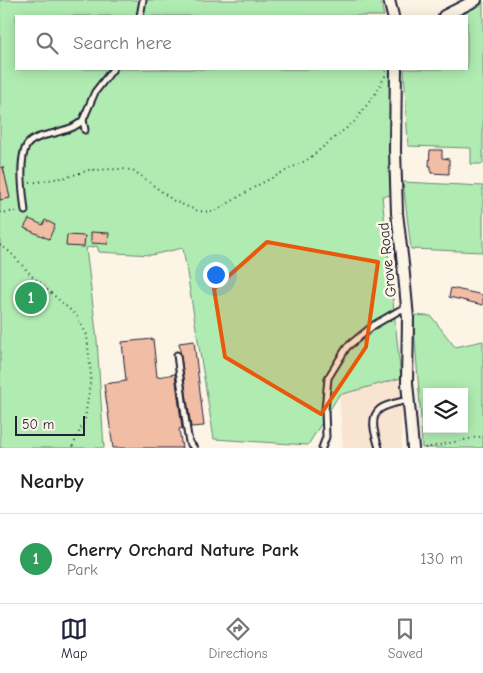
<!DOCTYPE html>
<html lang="en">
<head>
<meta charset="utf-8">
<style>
	:root { --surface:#fff; --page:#f2f2f2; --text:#222; --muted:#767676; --line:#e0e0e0; --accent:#22223b }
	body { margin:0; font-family:"Comic Neue",sans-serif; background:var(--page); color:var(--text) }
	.controls { position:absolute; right:15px; bottom:15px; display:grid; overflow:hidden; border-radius:0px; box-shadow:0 2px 12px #0003 }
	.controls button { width:45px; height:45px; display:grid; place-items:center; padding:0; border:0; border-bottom:1px solid var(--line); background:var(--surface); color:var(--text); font:25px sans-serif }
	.scale { position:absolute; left:15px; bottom:12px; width:70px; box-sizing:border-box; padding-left:5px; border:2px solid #22223b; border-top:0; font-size:14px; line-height:18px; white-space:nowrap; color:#22223b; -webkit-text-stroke:4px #fcf5e5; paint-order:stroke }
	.you { position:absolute; left:215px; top:274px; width:18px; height:18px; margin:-12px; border:4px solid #fff; border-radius:50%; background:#1a73e8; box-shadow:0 0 0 8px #1a73e833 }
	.badge { display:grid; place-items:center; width:32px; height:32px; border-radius:50%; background:var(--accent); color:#fff; font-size:16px; font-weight:700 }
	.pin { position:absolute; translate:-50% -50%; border:2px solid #fff; box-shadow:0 1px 5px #0006 }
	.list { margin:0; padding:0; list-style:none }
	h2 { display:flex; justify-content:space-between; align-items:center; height:65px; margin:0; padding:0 20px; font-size:21px }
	h2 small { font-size:16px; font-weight:400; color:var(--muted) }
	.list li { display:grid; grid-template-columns:32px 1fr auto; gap:15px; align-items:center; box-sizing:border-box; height:90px; padding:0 20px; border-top:1px solid var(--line) }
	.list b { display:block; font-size:19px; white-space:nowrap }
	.list p { margin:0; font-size:16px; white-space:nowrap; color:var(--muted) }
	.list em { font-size:16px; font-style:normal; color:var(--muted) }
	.icon { flex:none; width:28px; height:28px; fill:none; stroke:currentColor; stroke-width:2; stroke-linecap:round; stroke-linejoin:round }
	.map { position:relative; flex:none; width:483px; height:448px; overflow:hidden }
	.search { position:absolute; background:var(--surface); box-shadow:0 2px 12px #0003; left:15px; right:15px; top:15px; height:55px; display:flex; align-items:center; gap:12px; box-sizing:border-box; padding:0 18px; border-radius:0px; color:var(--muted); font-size:19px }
	.sheet { height:155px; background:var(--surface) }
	nav { display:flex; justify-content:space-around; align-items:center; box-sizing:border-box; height:70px; border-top:1px solid var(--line); background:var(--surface); font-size:14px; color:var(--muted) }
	nav a { display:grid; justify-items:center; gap:2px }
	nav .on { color:var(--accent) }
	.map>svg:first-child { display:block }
	.built { fill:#f9e4d2 }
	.green { fill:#b0ecb1; stroke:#698776; fill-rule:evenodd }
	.building { fill:#f1bda4; stroke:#22223b }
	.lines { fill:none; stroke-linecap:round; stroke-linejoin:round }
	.service-casing { stroke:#22223b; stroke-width:9 }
	.minor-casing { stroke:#22223b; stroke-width:14 }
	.path { stroke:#22223b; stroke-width:2; stroke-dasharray:1 4; stroke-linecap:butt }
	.service { stroke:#fcf5e5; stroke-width:5 }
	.minor { stroke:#fcf5e5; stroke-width:10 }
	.marked { fill:#e8590c; fill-opacity:0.2; stroke:#e8590c; stroke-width:4; stroke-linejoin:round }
	.labels { text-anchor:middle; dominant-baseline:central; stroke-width:5; stroke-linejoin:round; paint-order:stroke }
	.street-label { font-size:15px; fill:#22223b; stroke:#fcf5e5 }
</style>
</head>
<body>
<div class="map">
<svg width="483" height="448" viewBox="0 0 483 448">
	<rect width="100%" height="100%" fill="#fcf5e5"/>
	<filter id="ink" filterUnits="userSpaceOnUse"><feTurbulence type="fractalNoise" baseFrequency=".02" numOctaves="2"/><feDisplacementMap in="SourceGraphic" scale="10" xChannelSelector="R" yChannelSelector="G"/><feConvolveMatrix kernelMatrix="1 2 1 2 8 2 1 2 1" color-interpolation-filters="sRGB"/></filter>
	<g filter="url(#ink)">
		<polygon class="built" points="401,378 402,448 341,448 343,447 339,395"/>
		<g class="green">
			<polygon points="0,0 380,0 384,16 16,16 16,69 390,69 393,195 382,196 401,378 339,395 308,445 214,439 183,248 151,255 99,252 97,246 86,248 97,340 104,448 0,448"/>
			<polygon points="483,2 483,164 471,164 471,148 408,146 404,69 467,69 467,16 460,16"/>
			<polygon points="403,182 483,186 483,252 411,249"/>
			<path d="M413,315L431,316L455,347L483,341V448H422L421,418ZM427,392H464V429H427Z"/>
		</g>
		<g class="building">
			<polygon points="430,150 442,150 442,158 449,159 449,174 431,173 431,166 429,166"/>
			<polygon points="3,167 10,198 0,200 0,168"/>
			<polygon points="29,219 43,225 45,220 55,225 49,239 24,228"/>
			<polygon points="91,232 109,233 108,244 91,243"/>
			<polygon points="67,235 85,236 84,247 66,246"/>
			<polygon points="451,288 483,295 483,305 449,297"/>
			<polygon points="153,339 157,377 175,374 182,428 179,429 182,448 113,448 104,384 126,381 122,342"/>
			<polygon points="194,341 204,426 191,427 179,343"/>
		</g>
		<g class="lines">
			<g class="service-casing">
				<g id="service">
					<polyline points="140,16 143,0"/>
					<polyline points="83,120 95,92 113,69"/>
					<path d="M25,211C23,194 18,159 27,145C33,137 46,135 55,133C66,129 74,129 83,120L85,130"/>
					<polyline points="177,355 187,431 189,442 194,448"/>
					<polyline points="322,448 326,437 325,410 328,378 347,347 374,325 400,310 407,309"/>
					<path d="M379,448C376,437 368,418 380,409C387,404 400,402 408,400"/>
				</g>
			</g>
			<g class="minor-casing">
				<g id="minor">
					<polyline points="389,0 393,16"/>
					<polyline points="444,16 476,0"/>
					<polyline points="396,69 395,150 397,213 403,264 408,318 407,383 413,448"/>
				</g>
			</g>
			<g class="path">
				<polyline points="30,183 67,177 89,170 120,169 133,170 174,201 198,211 214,212 260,184 307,160 354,122 376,93 385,76 386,69"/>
				<polyline points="0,213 18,211"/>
				<polyline points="0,245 10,252 33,277 76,315 87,335 91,376 85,419 72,448"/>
				<polyline points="425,448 483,436"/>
			</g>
			<use href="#service" class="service"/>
			<use href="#minor" class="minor"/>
		</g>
	</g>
	<path class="marked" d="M267,242L378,262L366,347L321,414L225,357L214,289Z"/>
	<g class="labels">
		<g class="street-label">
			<text transform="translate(387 260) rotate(-96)">Grove Road</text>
		</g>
	</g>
</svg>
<div class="controls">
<button><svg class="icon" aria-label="layers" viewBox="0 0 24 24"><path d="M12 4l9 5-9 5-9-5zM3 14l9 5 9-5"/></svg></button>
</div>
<div class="scale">50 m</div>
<div class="you"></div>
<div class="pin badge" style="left:31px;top:298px;background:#2e9e5b">1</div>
<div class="search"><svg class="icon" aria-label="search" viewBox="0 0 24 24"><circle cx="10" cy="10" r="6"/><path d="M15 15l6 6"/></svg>Search here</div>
</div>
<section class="sheet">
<h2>Nearby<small></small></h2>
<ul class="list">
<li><span class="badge" style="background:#2e9e5b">1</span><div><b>Cherry Orchard Nature Park</b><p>Park</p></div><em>130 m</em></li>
</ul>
</section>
<nav>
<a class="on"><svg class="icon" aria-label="map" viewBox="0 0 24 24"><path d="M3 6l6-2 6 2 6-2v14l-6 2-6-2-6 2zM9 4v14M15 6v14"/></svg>Map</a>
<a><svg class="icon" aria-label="directions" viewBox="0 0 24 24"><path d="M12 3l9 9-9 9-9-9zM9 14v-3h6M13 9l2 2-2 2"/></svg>Directions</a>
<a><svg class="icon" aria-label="saved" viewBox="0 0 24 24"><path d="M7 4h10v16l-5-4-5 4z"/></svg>Saved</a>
</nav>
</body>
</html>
